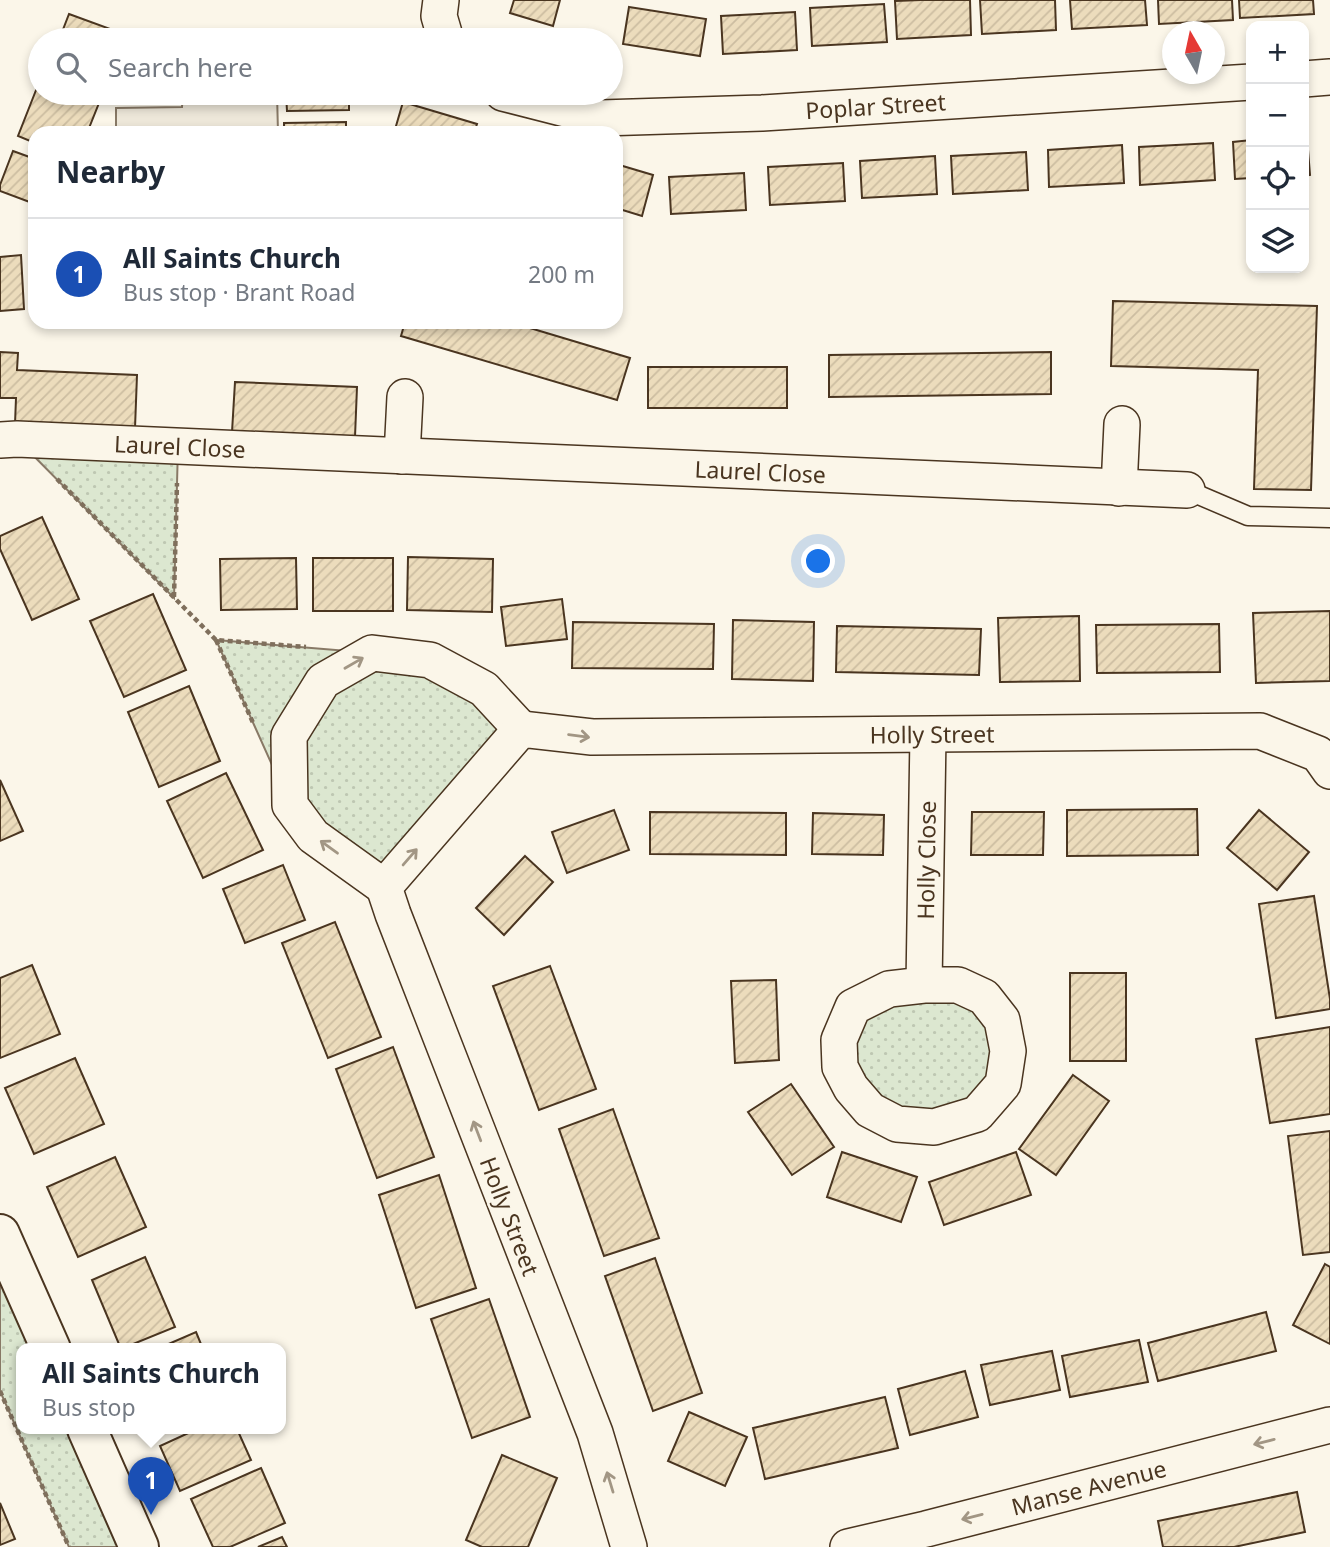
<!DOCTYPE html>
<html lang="en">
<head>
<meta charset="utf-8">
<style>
	:root { --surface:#fff; --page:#f6f6f7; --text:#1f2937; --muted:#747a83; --line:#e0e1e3; --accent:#1a73e8 }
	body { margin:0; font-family:"Noto Sans",sans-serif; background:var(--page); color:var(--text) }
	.controls { position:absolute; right:21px; top:21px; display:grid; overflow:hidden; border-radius:14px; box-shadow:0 4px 10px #0003 }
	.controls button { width:63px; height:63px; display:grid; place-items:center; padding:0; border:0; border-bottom:2px solid var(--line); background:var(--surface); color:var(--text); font:35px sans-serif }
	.compass { position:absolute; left:1162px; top:21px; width:63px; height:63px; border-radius:50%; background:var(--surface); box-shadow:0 4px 10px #0003; rotate:351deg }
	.you { position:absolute; left:819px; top:562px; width:24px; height:24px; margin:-18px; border:5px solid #fff; border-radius:50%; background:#1a73e8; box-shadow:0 0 0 10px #1a73e833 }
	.badge { display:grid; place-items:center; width:46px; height:46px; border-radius:50%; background:var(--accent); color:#fff; font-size:23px; font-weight:700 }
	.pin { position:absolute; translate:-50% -58px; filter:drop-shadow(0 2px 4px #0008) }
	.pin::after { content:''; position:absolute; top:37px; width:24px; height:21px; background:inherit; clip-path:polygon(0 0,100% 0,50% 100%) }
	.popup { position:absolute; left:16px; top:1343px; width:270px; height:91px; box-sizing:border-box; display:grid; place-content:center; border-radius:14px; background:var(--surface); filter:drop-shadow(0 2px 5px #0005); font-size:23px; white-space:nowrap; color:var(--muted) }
	.popup b { font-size:26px; color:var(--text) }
	.popup::after { content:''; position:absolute; left:50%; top:100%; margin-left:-14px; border:14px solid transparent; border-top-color:var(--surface) }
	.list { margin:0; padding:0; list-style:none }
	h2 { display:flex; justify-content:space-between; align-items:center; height:91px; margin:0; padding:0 28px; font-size:30px }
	h2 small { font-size:23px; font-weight:400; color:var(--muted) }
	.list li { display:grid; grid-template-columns:46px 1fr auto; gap:21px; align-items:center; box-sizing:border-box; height:112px; padding:0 28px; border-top:2px solid var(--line) }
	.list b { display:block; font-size:26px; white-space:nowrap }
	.list p { margin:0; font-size:23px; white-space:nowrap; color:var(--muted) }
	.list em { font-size:23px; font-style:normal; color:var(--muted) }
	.icon { flex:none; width:38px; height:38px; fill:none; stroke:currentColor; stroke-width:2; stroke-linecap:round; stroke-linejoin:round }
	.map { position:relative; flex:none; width:1330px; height:1547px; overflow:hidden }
	.search { position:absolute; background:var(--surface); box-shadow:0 4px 10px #0003; left:28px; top:28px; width:595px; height:77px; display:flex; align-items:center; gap:18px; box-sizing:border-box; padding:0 24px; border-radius:38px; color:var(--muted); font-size:26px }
	.panel { position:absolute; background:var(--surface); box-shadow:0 4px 10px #0003; left:28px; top:126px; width:595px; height:203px; border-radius:21px }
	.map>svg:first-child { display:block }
	.green { fill:url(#green-dots); stroke:#887966; stroke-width:2 }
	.parking { fill:#ede7d9; stroke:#887966; stroke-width:2 }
	.building { fill:url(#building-hatch); stroke:#4a3520; stroke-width:2 }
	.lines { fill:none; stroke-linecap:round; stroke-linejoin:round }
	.lane-casing { stroke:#4a3520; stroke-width:21 }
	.street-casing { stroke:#4a3520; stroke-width:38 }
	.secondary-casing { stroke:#4a3520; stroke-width:42 }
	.path { stroke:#7f6f5c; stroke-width:4.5; stroke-dasharray:5 3.5; stroke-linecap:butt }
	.lane { stroke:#fbf6e9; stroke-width:18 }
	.street { stroke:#fbf6e9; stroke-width:35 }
	.secondary { stroke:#fbf6e9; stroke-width:38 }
	.oneway { stroke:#a29684 }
	.labels { text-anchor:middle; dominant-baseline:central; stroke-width:5; stroke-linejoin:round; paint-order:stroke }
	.street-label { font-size:23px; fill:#4a3520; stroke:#fbf6e9 }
</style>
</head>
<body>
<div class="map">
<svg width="1330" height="1547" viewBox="0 0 1330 1547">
	<defs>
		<pattern id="green-dots" width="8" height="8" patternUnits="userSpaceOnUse" patternTransform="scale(1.75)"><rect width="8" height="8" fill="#dce7d0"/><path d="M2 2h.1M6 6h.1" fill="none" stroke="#bec7b2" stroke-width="1.8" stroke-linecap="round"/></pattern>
		<pattern id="building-hatch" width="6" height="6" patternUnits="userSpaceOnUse" patternTransform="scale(1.75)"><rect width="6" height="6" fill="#ecdcbc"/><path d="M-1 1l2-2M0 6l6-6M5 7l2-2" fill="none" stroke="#ccbda1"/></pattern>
	</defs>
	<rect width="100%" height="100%" fill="#fbf6e9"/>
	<g class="green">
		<polygon points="17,439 178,446 174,598"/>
		<polygon points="216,640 372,653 430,660 521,729 384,887 290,805"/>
		<polygon points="984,997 1003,1084 934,1127 851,1088 853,1007"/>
		<polygon points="0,1234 51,1349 22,1349 22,1429 87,1429 139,1547 69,1547 0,1391"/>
	</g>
	<polygon class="parking" points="183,93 277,93 278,133 116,133 116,108 182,107"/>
	<g class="building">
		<polygon points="514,0 560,0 553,26 510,13"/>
		<polygon points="921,0 970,0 971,35 897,39 895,1"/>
		<polygon points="980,0 1055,0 1056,30 982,34"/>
		<polygon points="1070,0 1145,0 1147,25 1072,29"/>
		<polygon points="1158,0 1232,0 1233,20 1159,24"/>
		<polygon points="1239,0 1313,0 1314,14 1240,18"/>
		<polygon points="884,4 887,42 812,46 810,8"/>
		<polygon points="629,7 706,19 700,56 623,44"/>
		<polygon points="795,12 797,50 723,54 721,16"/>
		<polygon points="69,14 124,34 122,40 59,40"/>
		<polygon points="40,80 40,93 103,93 87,133 35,133 35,143 18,136"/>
		<polygon points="286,93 349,93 349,110 287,111"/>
		<polygon points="403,102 477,124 474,133 394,133"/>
		<polygon points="346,122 346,133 284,133 284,123"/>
		<polygon points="1304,137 1307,137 1310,175 1304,176"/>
		<polygon points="1251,140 1251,178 1235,179 1233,142"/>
		<polygon points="1213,143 1215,180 1140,185 1139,147"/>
		<polygon points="1122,145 1124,183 1049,187 1048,150"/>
		<polygon points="13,151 35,159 35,204 0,191 0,185"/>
		<polygon points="1026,152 1028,190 953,194 951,156"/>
		<polygon points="935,156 937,194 862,198 860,161"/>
		<polygon points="843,163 845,201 770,205 768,167"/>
		<polygon points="616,164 653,175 642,216 616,208"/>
		<polygon points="744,173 746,210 671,214 669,177"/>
		<polygon points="21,255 24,309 0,311 0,257"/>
		<polygon points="31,255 35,255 35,309 33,309"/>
		<polygon points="1113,301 1317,306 1311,490 1254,489 1258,370 1111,366"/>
		<polygon points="405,322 510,322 630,358 617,400 401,336"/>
		<polygon points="0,352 18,353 17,370 137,375 135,428 15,424 16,398 0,398"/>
		<polygon points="1051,352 1051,394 829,397 829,355"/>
		<rect x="648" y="367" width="139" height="41"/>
		<polygon points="235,382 357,387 355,437 232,432"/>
		<polygon points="42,517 79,599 32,620 0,549 0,536"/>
		<polygon points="408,557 493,559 492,612 407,610"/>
		<polygon points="296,558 297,609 221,610 220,559"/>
		<rect x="313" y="558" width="80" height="53"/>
		<polygon points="153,594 186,670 124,697 90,621"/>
		<polygon points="562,599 567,639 506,646 501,607"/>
		<polygon points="1330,611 1330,681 1256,683 1253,613"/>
		<polygon points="1079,616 1080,681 1000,682 998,618"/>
		<polygon points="733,620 814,622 813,681 732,679"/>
		<polygon points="573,622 714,624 713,669 572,668"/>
		<polygon points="1219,624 1220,672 1097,673 1096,625"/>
		<polygon points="837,626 981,629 979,675 836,672"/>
		<polygon points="189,686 220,761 159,787 128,712"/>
		<polygon points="226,773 263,850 203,878 167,801"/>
		<polygon points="0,780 23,831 0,841"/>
		<polygon points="1197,809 1198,855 1067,856 1067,810"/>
		<polygon points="614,810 629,850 567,873 552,832"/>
		<polygon points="1259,810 1309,852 1277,890 1227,848"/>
		<polygon points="650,812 786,813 786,855 650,854"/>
		<polygon points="972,812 1044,812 1043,855 971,855"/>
		<polygon points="813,813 884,815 883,855 812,854"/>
		<polygon points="525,856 553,882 504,935 476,908"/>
		<polygon points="283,865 305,920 245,943 223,889"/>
		<polygon points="1314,896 1330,999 1330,1009 1276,1018 1259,904"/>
		<polygon points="335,922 381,1037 328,1058 282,943"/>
		<polygon points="32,965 60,1034 0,1058 0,978"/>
		<polygon points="550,966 596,1089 539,1110 493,986"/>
		<rect x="1070" y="973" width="56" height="88"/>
		<polygon points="776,980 779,1060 735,1063 731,981"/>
		<polygon points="1330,1027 1330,1114 1270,1123 1256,1039"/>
		<polygon points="393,1047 434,1157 377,1178 336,1069"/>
		<polygon points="75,1058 104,1124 34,1154 5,1088"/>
		<polygon points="1073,1075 1109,1101 1056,1175 1019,1149"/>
		<polygon points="791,1084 834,1147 792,1175 748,1112"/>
		<polygon points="613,1109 659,1238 604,1256 559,1129"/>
		<polygon points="1330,1131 1330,1252 1303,1255 1288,1136"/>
		<polygon points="842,1152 917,1177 901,1222 827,1197"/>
		<polygon points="1016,1152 1031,1195 944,1225 929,1182"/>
		<polygon points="115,1157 146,1227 78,1257 47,1187"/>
		<polygon points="439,1175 476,1288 416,1308 379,1195"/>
		<polygon points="145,1257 175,1327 121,1349 92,1280"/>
		<polygon points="655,1258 702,1393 653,1411 605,1276"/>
		<polygon points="1325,1264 1330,1267 1330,1344 1293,1325"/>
		<polygon points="489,1299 530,1417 472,1438 431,1319"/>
		<polygon points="1266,1312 1276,1351 1158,1381 1148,1343"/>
		<polygon points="196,1332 203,1349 157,1349"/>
		<polygon points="1139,1340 1148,1382 1070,1397 1062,1356"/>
		<polygon points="1052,1351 1060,1390 990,1405 981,1365"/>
		<polygon points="965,1371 978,1417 910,1435 898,1389"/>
		<polygon points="885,1397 898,1448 765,1479 753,1428"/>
		<polygon points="689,1412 747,1437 725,1486 668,1461"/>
		<polygon points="197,1429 237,1429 251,1460 180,1491 160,1446"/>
		<polygon points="502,1455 557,1478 528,1547 482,1547 466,1540"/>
		<polygon points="261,1468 285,1523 230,1547 213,1547 191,1499"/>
		<polygon points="1297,1492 1305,1532 1234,1547 1163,1547 1158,1521"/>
		<polygon points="0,1503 15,1539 0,1545"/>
		<polygon points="282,1537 287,1547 258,1547"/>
	</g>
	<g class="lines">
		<g class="lane-casing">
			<polyline id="lane" points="1187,490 1248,516 1330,518"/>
		</g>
		<g class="street-casing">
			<g id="street">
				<polyline points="441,0 439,16 446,40"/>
				<polyline points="1304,79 1330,77"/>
				<path id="s1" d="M503,93L601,118L762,113L1251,82"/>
				<path id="s2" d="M0,440L17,439L1187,490"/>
				<polyline points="402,456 405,397"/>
				<polyline points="1119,488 1122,424"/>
				<polyline points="384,887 313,836 290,805 289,736 323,681 372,653 430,660 484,689 521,729"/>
				<path id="s3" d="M924,985L889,989L853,1007L839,1040L840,1067L851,1088L870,1110L897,1124L934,1127L977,1114L1003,1084L1008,1051L1002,1020L984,997L958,985H924L928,735"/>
				<path id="s4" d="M629,1547L595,1433L393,914L384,887L521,729L592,737L1260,731L1318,754L1330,771"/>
				<path id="s5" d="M848,1547L926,1529L1330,1425"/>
			</g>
		</g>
		<g class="secondary-casing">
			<g id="secondary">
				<polyline points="0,1234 51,1349"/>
				<polyline points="87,1429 139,1547"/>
			</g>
		</g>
		<g class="path">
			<polyline points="57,479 216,640 306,647"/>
			<polyline points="174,597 177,483"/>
			<polyline points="216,640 254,725"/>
			<polyline points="0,1391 69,1547"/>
		</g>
		<use href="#lane" class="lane"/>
		<use href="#street" class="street"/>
		<use href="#secondary" class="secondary"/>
	</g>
	<defs><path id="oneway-shaft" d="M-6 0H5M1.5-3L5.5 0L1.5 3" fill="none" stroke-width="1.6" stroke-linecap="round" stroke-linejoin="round" transform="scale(1.75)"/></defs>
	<g class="oneway">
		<use href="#oneway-shaft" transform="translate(354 663) rotate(-30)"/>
		<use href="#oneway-shaft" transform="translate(579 736) rotate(7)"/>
		<use href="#oneway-shaft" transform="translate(329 847) rotate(-144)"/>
		<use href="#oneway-shaft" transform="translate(410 857) rotate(-49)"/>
		<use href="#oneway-shaft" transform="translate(477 1131) rotate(-111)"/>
		<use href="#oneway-shaft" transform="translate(1264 1442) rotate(166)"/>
		<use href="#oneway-shaft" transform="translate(610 1482) rotate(-107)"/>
		<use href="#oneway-shaft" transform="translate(972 1517) rotate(166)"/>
	</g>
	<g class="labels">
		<g class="street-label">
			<text stroke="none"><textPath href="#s1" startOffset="376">Poplar Street</textPath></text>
			<text stroke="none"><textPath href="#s2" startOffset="180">Laurel Close</textPath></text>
			<text stroke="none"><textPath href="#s2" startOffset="761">Laurel Close</textPath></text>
			<text stroke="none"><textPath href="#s4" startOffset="1325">Holly Street</textPath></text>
			<text stroke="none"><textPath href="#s3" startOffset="625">Holly Close</textPath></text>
			<text transform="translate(510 1216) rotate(69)">Holly Street</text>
			<text stroke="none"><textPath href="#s5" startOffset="248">Manse Avenue</textPath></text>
		</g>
	</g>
</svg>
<div class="controls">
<button>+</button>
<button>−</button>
<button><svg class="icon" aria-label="locate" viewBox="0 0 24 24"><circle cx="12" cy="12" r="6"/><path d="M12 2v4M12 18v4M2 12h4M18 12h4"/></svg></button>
<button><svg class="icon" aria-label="layers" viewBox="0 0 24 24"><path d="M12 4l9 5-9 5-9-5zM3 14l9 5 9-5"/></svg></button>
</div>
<svg class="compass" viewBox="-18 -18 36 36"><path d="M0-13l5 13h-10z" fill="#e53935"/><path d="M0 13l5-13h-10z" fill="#747a83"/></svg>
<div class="you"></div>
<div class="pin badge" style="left:151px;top:1515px;background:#1a4fb4">1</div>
<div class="popup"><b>All Saints Church</b>Bus stop</div>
<div class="search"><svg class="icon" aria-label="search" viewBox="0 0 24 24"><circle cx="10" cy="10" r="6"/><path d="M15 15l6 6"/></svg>Search here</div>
<section class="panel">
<h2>Nearby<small></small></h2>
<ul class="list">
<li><span class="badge" style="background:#1a4fb4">1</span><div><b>All Saints Church</b><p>Bus stop · Brant Road</p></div><em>200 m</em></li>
</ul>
</section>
</div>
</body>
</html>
